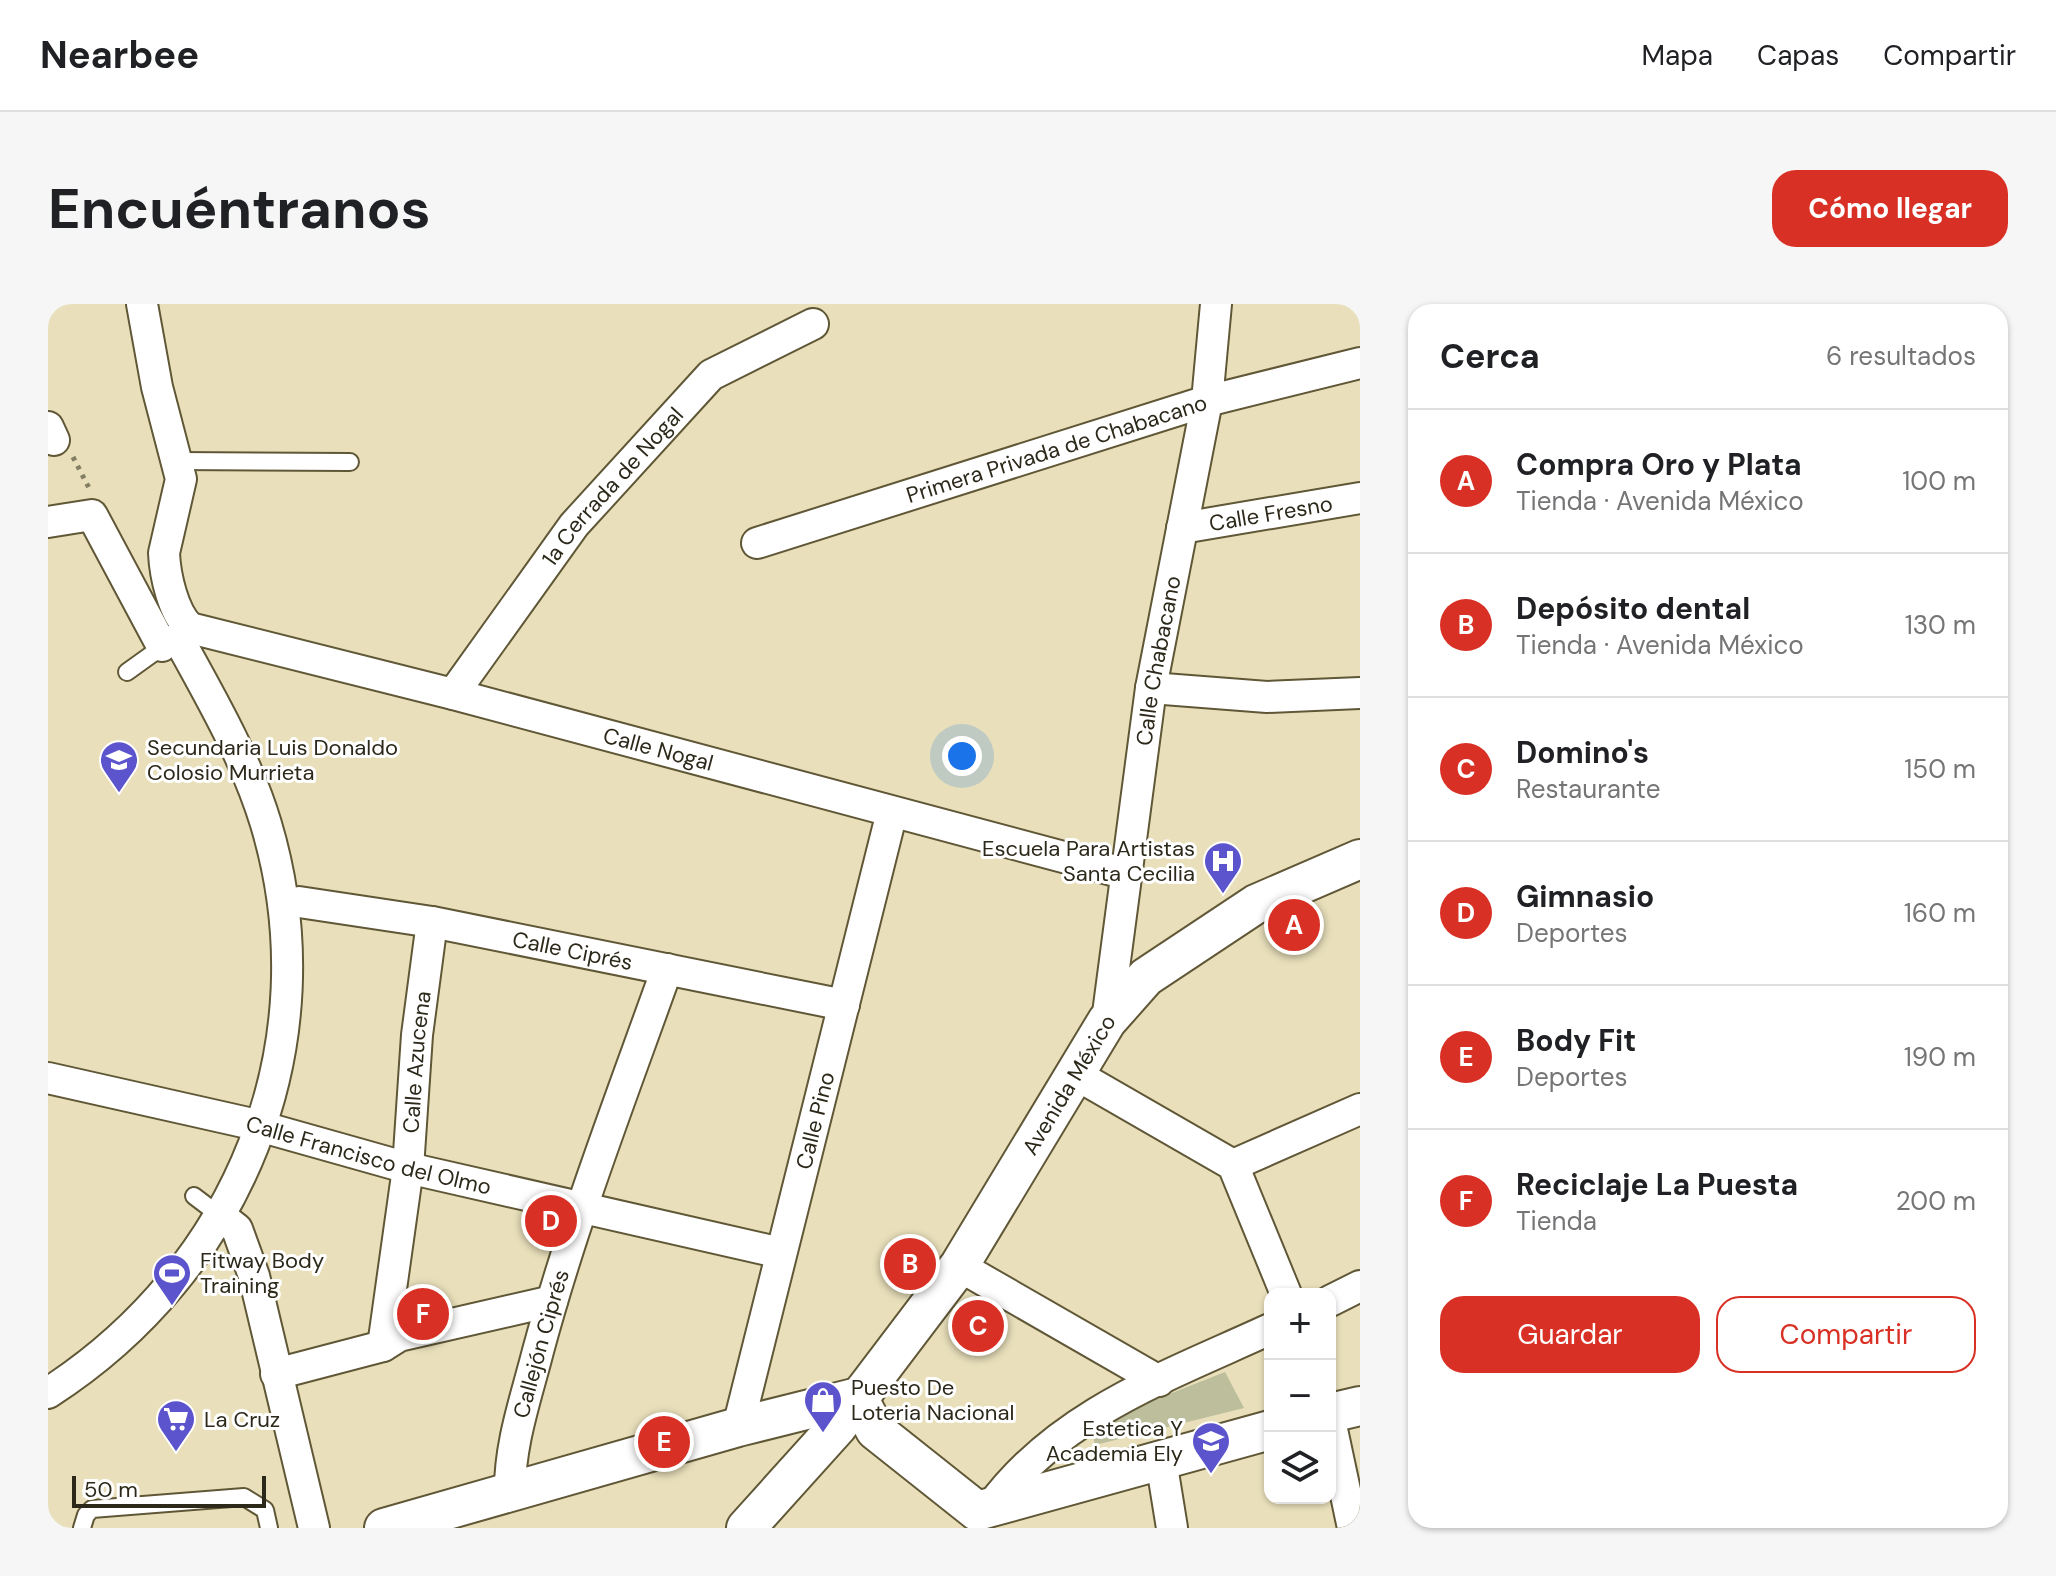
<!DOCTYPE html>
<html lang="es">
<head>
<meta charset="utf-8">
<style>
	:root { --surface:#fff; --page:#f6f6f6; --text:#202124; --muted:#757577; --line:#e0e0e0; --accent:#d93025 }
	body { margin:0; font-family:"DM Sans",sans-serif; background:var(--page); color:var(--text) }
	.controls { position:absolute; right:24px; bottom:24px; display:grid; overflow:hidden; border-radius:16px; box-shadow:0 2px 6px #0004 }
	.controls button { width:72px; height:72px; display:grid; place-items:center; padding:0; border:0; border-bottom:2px solid var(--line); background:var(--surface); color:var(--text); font:40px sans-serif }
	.scale { position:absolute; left:24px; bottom:20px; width:194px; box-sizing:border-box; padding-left:8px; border:4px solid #2c281a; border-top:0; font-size:22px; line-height:28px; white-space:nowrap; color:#2c281a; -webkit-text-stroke:6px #fff; paint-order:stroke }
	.you { position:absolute; left:914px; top:452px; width:28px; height:28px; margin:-20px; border:6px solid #fff; border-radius:50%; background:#1a73e8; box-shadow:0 0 0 12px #1a73e833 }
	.badge { display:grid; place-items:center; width:52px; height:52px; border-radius:50%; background:var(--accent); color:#fff; font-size:26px; font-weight:700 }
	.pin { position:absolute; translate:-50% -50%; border:4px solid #fff; box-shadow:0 2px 8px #0006 }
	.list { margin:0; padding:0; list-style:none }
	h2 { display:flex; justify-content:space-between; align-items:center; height:104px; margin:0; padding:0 32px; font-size:34px }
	h2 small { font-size:26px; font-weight:400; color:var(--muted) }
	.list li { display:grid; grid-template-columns:52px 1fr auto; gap:24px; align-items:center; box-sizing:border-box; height:144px; padding:0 32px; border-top:2px solid var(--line) }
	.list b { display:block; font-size:30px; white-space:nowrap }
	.list p { margin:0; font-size:26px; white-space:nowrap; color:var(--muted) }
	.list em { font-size:26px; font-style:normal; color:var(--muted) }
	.actions { display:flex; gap:16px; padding:24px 32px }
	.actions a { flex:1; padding:18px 0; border:2px solid var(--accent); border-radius:24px; text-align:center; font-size:28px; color:var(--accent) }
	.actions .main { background:var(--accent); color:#fff }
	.icon { flex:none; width:44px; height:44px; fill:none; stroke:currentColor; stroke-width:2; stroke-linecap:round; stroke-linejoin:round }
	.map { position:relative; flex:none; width:1312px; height:1224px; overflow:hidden; border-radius:24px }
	header { display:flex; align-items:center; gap:48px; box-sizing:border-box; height:112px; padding:0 40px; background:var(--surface); border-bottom:2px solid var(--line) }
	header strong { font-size:38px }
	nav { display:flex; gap:44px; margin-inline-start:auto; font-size:28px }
	.intro { display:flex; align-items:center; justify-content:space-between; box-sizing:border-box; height:192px; padding:0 48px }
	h1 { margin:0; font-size:56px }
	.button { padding:20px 36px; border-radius:24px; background:var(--accent); color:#fff; font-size:28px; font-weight:700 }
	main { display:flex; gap:48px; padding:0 48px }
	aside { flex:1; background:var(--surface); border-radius:24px; box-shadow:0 2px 6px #0004 }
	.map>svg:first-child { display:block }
	.green { fill:#bcbe9c }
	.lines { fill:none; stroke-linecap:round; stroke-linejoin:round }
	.service-casing { stroke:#605737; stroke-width:20 }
	.minor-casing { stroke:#605737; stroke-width:34 }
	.tertiary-casing { stroke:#605737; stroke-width:42 }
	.path { stroke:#847e65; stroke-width:5; stroke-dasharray:4 6; stroke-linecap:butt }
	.service { stroke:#fff; stroke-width:16 }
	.minor { stroke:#fff; stroke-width:30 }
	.tertiary { stroke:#fff; stroke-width:38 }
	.labels { text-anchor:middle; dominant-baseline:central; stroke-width:6; stroke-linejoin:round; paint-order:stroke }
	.street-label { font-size:22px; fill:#2c281a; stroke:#fff }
	.poi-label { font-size:22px; fill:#2c281a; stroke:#fff; text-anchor:start }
</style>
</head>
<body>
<header>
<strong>Nearbee</strong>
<nav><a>Mapa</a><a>Capas</a><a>Compartir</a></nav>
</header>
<div class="intro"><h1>Encuéntranos</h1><a class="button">Cómo llegar</a></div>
<main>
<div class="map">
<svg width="1312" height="1224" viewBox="0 0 1312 1224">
	<rect width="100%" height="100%" fill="#e9e0bb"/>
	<polygon class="green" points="1177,1068 1196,1104 1047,1141 1045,1132 1068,1111"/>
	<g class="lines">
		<g class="service-casing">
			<g id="service">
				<polyline points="128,157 302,158"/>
				<polyline points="79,368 118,340"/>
				<polyline points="146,892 171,911"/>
				<polyline points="34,1224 38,1211 44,1205 196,1193 217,1206 221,1224"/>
			</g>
		</g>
		<g class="minor-casing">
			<g id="minor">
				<path id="s1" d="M94,0L109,83L133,175L116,249C117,271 125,309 142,324L405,390L1079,570"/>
				<polyline points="0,123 6,136"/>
				<polyline points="0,218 44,211 114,342"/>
				<path id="s2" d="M1134,224L1312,194"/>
				<path id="s3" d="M709,239L1159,97L1312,59"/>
				<polyline points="1103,384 1219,393 1312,389"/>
				<path id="s4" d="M405,390L526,221L663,71L765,20"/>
				<path id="s5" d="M251,598L384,618L796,701"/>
				<path id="s6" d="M1059,717L1103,384L1159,97L1168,0"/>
				<polyline points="1027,770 1185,861 1238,990"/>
				<path id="s7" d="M0,774L200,819L360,864L733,949"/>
				<polyline points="1185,861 1312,805"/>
				<polyline points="171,911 189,925 206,972 266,1224"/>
				<polyline points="911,962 1111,1077"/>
				<polyline points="1282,997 1312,982"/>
				<path id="s8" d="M335,1042L360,864L369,731L384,618"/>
				<polyline points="228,1070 335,1042 351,1032 504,997"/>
				<path d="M0,1089C191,966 284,741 218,520C198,454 163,394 130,334"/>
				<polyline points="1282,1116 1305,1224"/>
				<path id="s9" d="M690,1123L844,508"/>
				<polyline points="1113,1156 1124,1224"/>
				<path id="s10" d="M462,1190C461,1141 478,1094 490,1047C525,917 574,791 619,665"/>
				<path d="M942,1204C1010,1110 1120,1072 1222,1025"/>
			</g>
		</g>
		<g class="tertiary-casing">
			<g id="tertiary">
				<polyline points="810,1093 827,1126 929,1207 1222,1126"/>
				<polyline points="1282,1109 1312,1102"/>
				<polyline points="336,1224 690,1123 810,1093"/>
				<path id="s11" d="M698,1224L789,1123L911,962L1059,717L1098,673L1208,600L1312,555"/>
			</g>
		</g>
		<polyline class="path" points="25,153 41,184"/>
		<use href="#service" class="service"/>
		<use href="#minor" class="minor"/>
		<use href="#tertiary" class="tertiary"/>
	</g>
	<defs>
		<g id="school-pin" transform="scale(2)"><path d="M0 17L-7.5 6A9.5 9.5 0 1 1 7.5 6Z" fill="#5b54cc" stroke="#fff"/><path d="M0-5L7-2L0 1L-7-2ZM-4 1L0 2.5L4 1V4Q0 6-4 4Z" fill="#fff"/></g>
		<g id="hospital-pin" transform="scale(2)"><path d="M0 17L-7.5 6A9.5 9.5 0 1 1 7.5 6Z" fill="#5b54cc" stroke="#fff"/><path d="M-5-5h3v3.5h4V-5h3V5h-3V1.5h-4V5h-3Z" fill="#fff"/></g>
		<g id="stadium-pin" transform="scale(2)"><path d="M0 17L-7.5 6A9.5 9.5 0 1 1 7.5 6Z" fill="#5b54cc" stroke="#fff"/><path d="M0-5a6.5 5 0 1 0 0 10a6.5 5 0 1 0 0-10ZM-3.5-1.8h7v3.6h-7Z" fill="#fff"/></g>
		<g id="shop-pin" transform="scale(2)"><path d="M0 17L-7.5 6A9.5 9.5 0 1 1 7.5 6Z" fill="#5b54cc" stroke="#fff"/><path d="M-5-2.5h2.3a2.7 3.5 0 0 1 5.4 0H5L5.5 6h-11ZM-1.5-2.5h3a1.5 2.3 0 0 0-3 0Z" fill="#fff"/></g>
		<g id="supermarket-pin" transform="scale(2)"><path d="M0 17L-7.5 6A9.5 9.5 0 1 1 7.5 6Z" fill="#5b54cc" stroke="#fff"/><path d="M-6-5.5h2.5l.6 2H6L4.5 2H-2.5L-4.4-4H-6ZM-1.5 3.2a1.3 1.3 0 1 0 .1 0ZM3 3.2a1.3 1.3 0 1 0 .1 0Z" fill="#fff"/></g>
		<g id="university-pin" transform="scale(2)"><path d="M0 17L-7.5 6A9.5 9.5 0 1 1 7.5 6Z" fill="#5b54cc" stroke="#fff"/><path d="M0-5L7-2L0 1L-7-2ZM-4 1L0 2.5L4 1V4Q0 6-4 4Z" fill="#fff"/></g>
	</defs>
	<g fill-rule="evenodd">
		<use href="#school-pin" x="71" y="456"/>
		<use href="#hospital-pin" x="1175" y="557"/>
		<use href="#stadium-pin" x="124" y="969"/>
		<use href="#shop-pin" x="775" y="1096"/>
		<use href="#supermarket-pin" x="128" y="1115"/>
		<use href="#university-pin" x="1163" y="1137"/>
	</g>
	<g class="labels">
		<g class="street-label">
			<text stroke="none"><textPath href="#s3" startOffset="314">Primera Privada de Chabacano</textPath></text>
			<text stroke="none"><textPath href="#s4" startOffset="262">1a Cerrada de Nogal</textPath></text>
			<text stroke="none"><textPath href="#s2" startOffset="90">Calle Fresno</textPath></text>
			<text stroke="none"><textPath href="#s6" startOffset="364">Calle Chabacano</textPath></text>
			<text stroke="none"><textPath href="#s1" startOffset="820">Calle Nogal</textPath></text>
			<text stroke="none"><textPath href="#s5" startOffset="278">Calle Ciprés</textPath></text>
			<text stroke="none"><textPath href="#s8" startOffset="286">Calle Azucena</textPath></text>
			<text stroke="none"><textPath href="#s11" startOffset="550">Avenida México</textPath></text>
			<text stroke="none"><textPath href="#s9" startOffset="316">Calle Pino</textPath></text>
			<text stroke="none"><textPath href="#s7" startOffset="330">Calle Francisco del Olmo</textPath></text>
			<text stroke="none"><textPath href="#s10" startOffset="154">Callejón Ciprés</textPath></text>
		</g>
		<g class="poi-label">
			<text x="99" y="443">Secundaria Luis Donaldo<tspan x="99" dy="25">Colosio Murrieta</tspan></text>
			<text x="1147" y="544" text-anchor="end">Escuela Para Artistas<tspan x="1147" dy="25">Santa Cecilia</tspan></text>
			<text x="152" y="956">Fitway Body<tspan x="152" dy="25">Training</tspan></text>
			<text x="803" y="1083">Puesto De<tspan x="803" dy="25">Loteria Nacional</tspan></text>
			<text x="156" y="1115">La Cruz</text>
			<text x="1135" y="1124" text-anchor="end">Estetica Y<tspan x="1135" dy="25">Academia Ely</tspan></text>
		</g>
	</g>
</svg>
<div class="controls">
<button>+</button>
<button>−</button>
<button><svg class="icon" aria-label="layers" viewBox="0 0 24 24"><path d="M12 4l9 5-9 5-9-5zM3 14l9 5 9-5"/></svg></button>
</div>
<div class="scale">50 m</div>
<div class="you"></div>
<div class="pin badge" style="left:1246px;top:621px">A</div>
<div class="pin badge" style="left:862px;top:960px">B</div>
<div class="pin badge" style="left:930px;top:1022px">C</div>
<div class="pin badge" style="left:503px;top:917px">D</div>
<div class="pin badge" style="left:616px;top:1138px">E</div>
<div class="pin badge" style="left:375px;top:1010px">F</div>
</div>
<aside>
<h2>Cerca<small>6 resultados</small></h2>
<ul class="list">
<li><span class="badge">A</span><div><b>Compra Oro y Plata</b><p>Tienda · Avenida México</p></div><em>100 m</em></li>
<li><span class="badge">B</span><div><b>Depósito dental</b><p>Tienda · Avenida México</p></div><em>130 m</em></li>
<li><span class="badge">C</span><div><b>Domino's</b><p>Restaurante</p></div><em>150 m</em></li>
<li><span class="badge">D</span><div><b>Gimnasio</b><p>Deportes</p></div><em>160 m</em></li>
<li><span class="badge">E</span><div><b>Body Fit</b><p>Deportes</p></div><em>190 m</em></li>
<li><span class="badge">F</span><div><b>Reciclaje La Puesta</b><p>Tienda</p></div><em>200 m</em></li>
</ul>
<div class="actions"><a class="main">Guardar</a><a>Compartir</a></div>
</aside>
</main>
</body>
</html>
